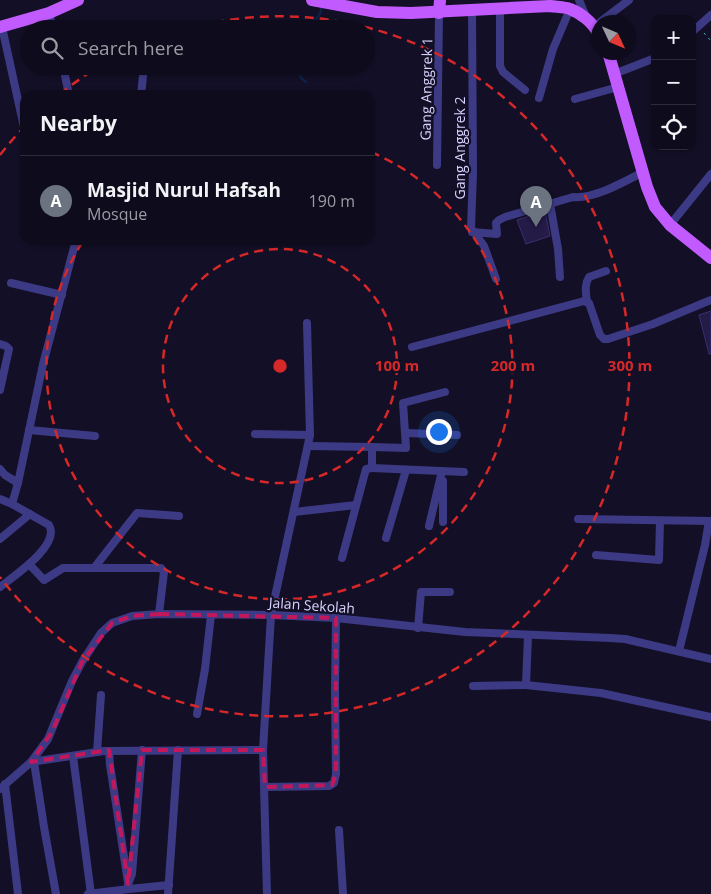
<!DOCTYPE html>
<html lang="en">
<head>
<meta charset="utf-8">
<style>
	:root { --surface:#0e0b1c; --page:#1c1929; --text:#f1f3f6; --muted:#9b9ba3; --line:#2e2b3b; --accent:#00e5ff }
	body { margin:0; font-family:"Open Sans",sans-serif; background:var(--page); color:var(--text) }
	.controls { position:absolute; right:15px; top:15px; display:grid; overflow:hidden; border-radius:10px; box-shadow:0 1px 4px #0004 }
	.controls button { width:45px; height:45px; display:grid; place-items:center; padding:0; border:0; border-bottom:1px solid var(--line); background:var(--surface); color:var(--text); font:25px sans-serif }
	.compass { position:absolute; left:591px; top:15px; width:45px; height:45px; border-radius:50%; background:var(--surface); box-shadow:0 1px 4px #0004; rotate:134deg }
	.you { position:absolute; left:438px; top:431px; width:18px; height:18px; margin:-12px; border:4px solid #fff; border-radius:50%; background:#1a73e8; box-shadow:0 0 0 8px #1a73e833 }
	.badge { display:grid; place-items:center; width:32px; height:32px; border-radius:50%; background:var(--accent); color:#fff; font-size:16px; font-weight:700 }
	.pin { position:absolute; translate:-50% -41px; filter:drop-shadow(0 1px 2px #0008) }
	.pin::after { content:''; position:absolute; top:26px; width:18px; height:15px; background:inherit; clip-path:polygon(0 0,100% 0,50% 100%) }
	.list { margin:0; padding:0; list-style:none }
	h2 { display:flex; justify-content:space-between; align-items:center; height:65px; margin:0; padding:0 20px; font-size:21px }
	h2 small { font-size:16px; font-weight:400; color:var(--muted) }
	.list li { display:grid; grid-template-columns:32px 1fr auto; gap:15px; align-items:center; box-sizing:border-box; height:90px; padding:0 20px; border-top:1px solid var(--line) }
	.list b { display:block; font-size:19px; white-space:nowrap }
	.list p { margin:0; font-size:16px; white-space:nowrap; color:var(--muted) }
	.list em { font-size:16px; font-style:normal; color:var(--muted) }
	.icon { flex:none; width:28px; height:28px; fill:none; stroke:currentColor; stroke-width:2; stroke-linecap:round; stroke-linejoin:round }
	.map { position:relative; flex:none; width:711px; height:894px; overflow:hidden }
	.search { position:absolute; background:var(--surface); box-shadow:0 1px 4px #0004; left:20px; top:20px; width:355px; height:55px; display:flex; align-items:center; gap:12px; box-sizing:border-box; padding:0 18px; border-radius:28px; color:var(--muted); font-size:19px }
	.panel { position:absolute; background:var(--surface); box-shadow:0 1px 4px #0004; left:20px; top:90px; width:355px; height:155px; border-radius:15px }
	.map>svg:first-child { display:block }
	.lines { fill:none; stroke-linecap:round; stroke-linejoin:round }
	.stream { stroke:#0c2248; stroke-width:2.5 }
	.building { fill:#241b47; stroke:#3b2d73 }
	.path { stroke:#2fb8b0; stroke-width:1; stroke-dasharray:2.5 4; stroke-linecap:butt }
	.minor { stroke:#3d3a85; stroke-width:8 }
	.primary { stroke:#c25bff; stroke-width:12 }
	.marked { fill:none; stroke:#c2185b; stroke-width:4; stroke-dasharray:10 6; stroke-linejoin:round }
	.ring { fill:none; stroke:#d62828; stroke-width:2.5; stroke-dasharray:9 6 }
	.labels { text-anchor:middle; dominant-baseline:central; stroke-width:4.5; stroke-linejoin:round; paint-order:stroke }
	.street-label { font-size:14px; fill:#d9d4ff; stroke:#130f26 }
	.centre { fill:#d62828; stroke:#130f26; stroke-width:2.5 }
	.ring-label { font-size:15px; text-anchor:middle; font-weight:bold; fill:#d62828; stroke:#130f26; stroke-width:4.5; stroke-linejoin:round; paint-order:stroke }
</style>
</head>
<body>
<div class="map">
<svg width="711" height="894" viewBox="0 0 711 894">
	<rect width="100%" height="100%" fill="#130f26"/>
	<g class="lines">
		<g class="stream">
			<polyline points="308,29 320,14 322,5"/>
			<polyline points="298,66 301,78 306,82"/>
		</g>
	</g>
	<g class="building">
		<polygon points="545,211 550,236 526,244 517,220"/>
		<polygon points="711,311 711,354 709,354 699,315"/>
	</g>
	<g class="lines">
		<polyline class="path" points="704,33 711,41"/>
		<g class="minor">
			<polyline points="579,0 587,19"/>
			<polyline points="500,8 500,66 503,72 525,90"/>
			<polyline points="472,9 473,173 471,228 484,246 496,279"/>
			<polyline points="49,13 53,29"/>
			<polyline points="600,22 629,0"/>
			<polyline points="2,27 25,132"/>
			<polyline points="692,32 711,15"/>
			<polyline points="63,66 69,95"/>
			<polyline points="614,74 655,58"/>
			<polyline points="141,95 144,66"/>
			<polyline points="539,98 553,49 570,9"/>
			<polyline points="575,99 618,87"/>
			<polyline points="437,165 439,13"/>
			<polyline points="550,204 558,249 560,277"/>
			<polyline points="670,225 711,174"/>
			<path d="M472,232L497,234L496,223L499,220L505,217L573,197C594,199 624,182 643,172"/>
			<polyline points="11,283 62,295"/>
			<path d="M587,302C586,293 584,285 589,277L606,271"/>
			<polyline points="0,344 6,346 9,349 0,390"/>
			<polyline points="412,347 584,301 589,303 600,335 604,339 608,339 653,324 711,300"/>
			<polyline points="29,430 95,436"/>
			<polyline points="406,433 457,435"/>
			<polyline points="255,434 310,435"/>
			<polyline points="309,446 372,447 372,468 464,472"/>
			<polyline points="372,447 406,448 403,403 445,392"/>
			<polyline points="0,469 5,475 18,483"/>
			<polyline points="443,481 443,522"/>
			<polyline points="0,499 12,504"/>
			<polyline points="294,512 356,505"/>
			<polyline points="578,519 711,521"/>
			<polyline points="429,526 442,471"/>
			<polyline points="386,538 406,470"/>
			<polyline points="0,539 30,514"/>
			<polyline points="596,555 659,560 660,521"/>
			<polyline points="342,558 366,469 372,468"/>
			<polyline points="29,564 44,580 63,568 161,568 164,572 159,614"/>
			<polyline points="94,568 137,513 179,516"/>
			<path d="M0,587C14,576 61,545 49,525L12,504L18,483L43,364L76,240"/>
			<polyline points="418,628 421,592 450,592"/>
			<polyline points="679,651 705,545 709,521"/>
			<polyline points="526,685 601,693 711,717"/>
			<polyline points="473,686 526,685 528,636"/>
			<polyline points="197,714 205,669 211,615"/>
			<polyline points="109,751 110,765 129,889 169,885"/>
			<polyline points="97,752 101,695"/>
			<polyline points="73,756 91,894"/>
			<polyline points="31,762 104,751 263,750"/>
			<polyline points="34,762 44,827 56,894"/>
			<polyline points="5,784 18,894"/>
			<polyline points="265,787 329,786 334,783 336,774 335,689 336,618"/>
			<polyline points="0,789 31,762 48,739 72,681 82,662 101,633 112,623 132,616 159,614 271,615 336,618 465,632 610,638 625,639 711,659"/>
			<polyline points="339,830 343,894"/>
			<polyline points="128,884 132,874 142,750"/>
			<polyline points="88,894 129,889"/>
			<polyline points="168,894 178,750"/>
			<polyline points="267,894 263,750 271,615 310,435 307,323"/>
		</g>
		<g class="primary">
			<path d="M312,0L377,12L411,13L550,6C556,7 565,7 570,9C581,13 593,23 598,33"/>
			<polyline points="439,13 440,0"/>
			<polyline points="0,27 49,13 78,0"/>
			<polyline points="608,52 647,187 655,207 670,225 711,258"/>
		</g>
	</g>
	<path class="marked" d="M159,614L336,618V774L332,785L265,787L263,750H142L128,884L109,750L31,762L52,732L82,662L112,623L132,616Z"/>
	<g class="ring">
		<circle cx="280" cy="366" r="117"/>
		<path d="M371 152A233 233 0 1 1 83 241"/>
		<path d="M0 155A350 350 0 0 1 24 127M60 94A350 350 0 0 1 97 68M186 29A350 350 0 1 1 0 577"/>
	</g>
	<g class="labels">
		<g class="street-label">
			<text transform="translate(426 89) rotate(-89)">Gang Anggrek 1</text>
			<text transform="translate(459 148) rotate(-90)">Gang Anggrek 2</text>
			<text transform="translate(312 605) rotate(4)">Jalan Sekolah</text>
		</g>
	</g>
	<circle cx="280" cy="366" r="8" class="centre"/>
	<g class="ring-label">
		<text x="397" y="371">100 m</text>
		<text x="513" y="371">200 m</text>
		<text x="630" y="371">300 m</text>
	</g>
</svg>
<div class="controls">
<button>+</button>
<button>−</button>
<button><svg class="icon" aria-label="locate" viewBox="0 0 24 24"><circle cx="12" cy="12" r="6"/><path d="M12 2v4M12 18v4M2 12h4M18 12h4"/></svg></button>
</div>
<svg class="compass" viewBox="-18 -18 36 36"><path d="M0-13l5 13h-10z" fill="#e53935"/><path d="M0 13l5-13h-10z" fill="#9b9ba3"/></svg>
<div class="you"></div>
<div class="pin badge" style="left:536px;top:227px;background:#6b7280">A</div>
<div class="search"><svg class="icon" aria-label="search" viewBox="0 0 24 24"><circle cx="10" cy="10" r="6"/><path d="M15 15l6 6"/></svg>Search here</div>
<section class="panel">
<h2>Nearby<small></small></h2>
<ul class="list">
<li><span class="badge" style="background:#6b7280">A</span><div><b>Masjid Nurul Hafsah</b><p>Mosque</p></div><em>190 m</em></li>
</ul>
</section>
</div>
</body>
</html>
